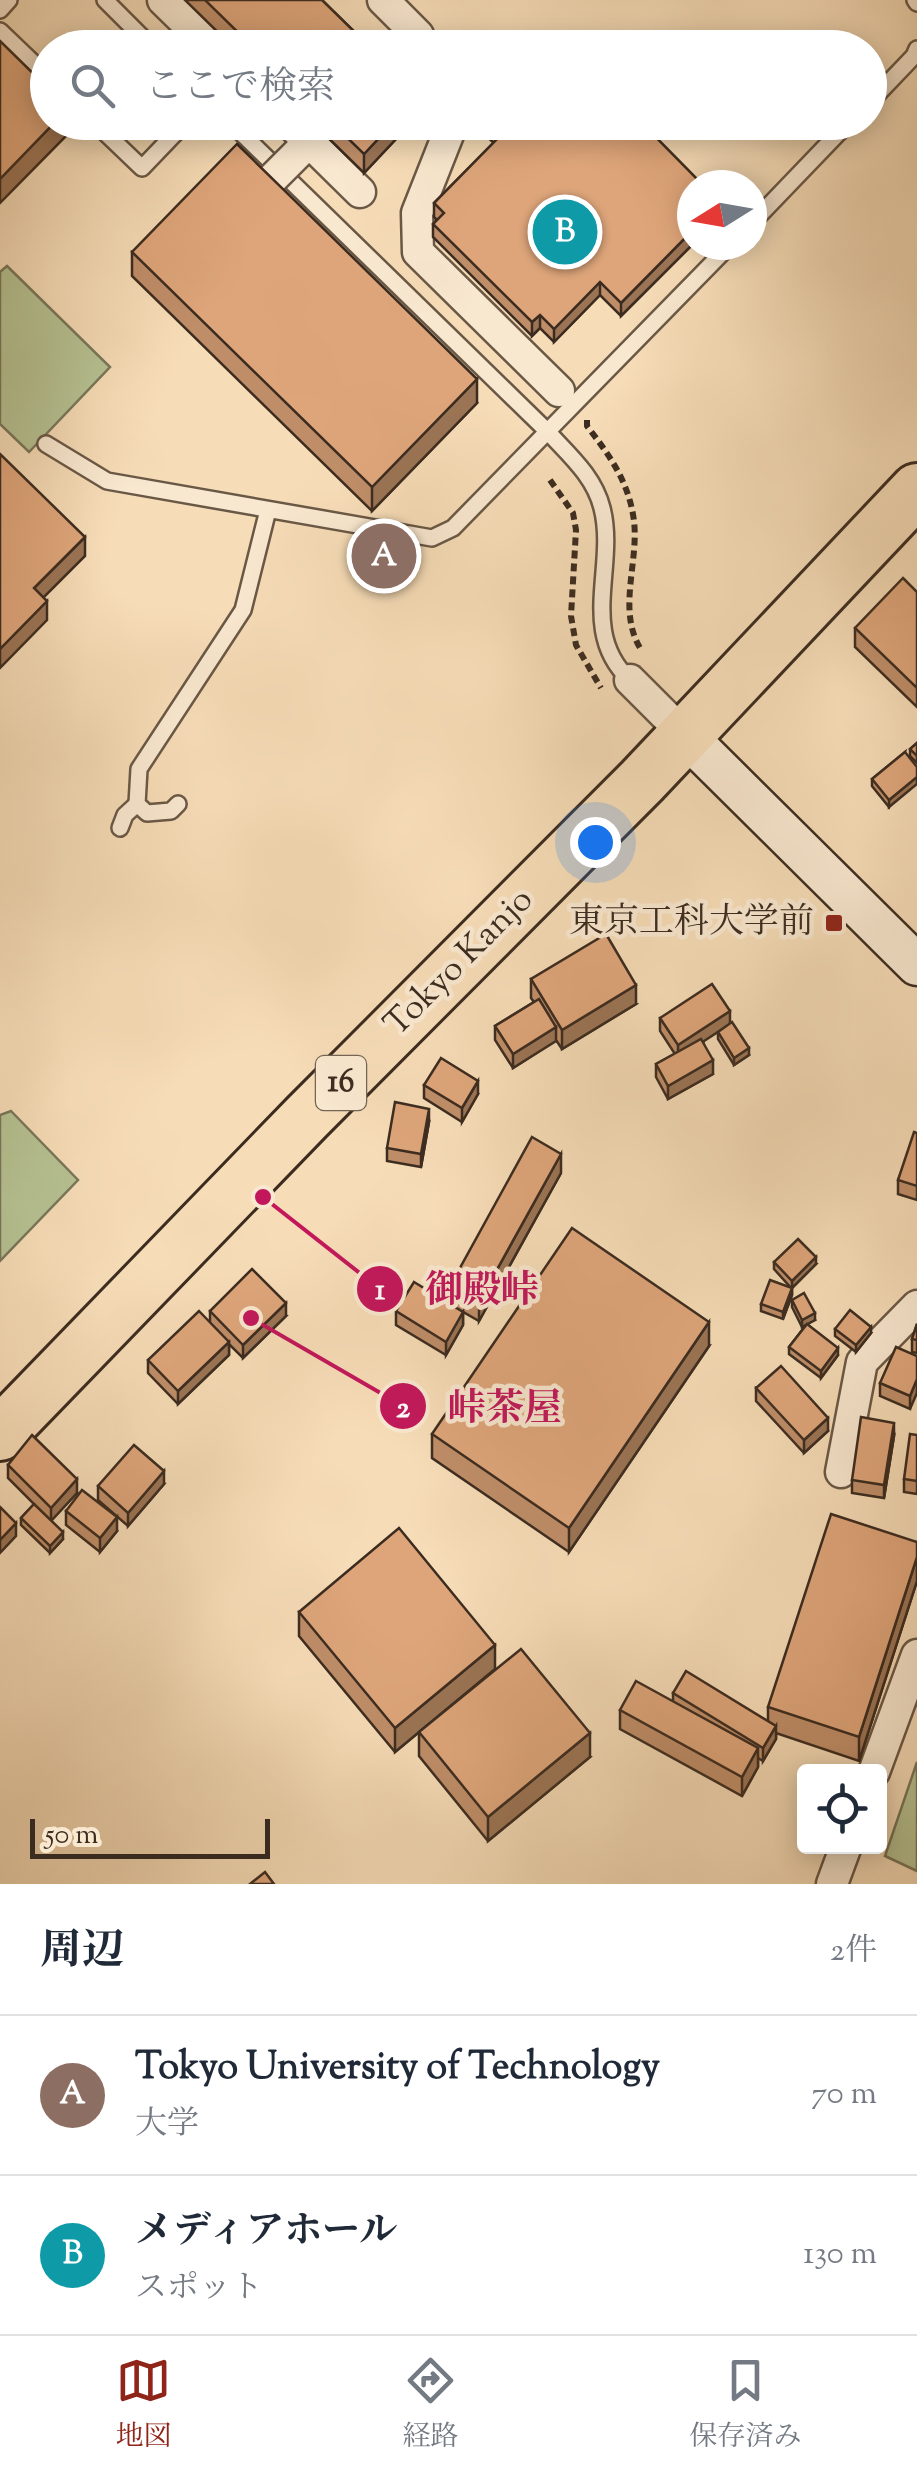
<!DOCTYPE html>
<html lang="ja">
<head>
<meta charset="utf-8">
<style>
	:root { --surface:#fff; --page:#f6f6f7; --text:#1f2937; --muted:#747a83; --line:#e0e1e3; --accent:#8f2418 }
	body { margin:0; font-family:"Sorts Mill Goudy","Noto Serif JP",serif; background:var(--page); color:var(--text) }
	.controls { position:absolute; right:30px; bottom:30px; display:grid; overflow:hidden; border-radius:10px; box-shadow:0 5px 25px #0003 }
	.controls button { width:90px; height:90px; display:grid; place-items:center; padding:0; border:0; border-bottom:2px solid var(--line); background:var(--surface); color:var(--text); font:50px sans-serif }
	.compass { position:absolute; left:677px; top:170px; width:90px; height:90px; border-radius:50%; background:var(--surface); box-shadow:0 5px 25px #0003; rotate:259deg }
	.scale { position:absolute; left:30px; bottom:25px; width:240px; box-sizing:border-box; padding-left:10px; border:5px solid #3c2c20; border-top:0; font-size:28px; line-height:35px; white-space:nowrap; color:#3c2c20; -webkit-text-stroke:8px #f9e8d0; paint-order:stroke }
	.you { position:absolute; left:595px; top:842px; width:35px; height:35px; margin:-25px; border:8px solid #fff; border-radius:50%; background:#1a73e8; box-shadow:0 0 0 15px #1a73e833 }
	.badge { display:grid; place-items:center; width:65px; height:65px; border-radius:50%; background:var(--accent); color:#fff; font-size:32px; font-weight:700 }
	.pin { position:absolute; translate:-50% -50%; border:5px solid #fff; box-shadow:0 2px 10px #0006 }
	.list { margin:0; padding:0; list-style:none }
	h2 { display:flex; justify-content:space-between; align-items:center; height:130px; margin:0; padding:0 40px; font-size:42px }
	h2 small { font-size:32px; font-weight:400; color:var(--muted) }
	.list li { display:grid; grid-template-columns:65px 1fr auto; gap:30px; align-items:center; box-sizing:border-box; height:160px; padding:0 40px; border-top:2px solid var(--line) }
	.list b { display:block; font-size:38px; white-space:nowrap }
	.list p { margin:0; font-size:32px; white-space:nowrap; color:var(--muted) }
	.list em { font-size:32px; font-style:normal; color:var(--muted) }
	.icon { flex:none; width:55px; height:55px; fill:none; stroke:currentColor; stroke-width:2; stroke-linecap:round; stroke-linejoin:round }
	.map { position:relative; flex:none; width:917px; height:1884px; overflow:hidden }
	.search { position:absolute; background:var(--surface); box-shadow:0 5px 25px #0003; left:30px; right:30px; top:30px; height:110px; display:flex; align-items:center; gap:25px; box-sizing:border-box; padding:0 35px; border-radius:55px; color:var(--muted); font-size:38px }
	.sheet { height:450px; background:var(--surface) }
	nav { display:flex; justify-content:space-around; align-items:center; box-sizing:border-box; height:140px; border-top:2px solid var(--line); background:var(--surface); font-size:28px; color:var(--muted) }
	nav a { display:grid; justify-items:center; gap:5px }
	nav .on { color:var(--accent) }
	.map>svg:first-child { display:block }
	.green { fill:#b6c293; stroke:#79775a; stroke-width:2.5 }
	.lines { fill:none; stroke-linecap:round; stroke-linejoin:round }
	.lane-casing { stroke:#6a5846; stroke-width:20 }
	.street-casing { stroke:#6a5846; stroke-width:35 }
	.secondary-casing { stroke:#3c2c20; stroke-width:45 }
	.highway-casing { stroke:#3c2c20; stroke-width:58 }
	.path { stroke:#3c2c20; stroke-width:6; stroke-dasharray:8 5; stroke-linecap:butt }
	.lane { stroke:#f9e8d0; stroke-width:15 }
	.street { stroke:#f9e8d0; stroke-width:30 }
	.secondary { stroke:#f9e8d0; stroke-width:40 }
	.highway { stroke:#f6dcb7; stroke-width:52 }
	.street-bridge-casing { stroke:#6a5846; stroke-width:35; stroke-linecap:butt }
	.street-bridge { stroke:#f9e8d0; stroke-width:30 }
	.wall { fill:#bf8e69; stroke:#3c2c20; stroke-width:2.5 }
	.shaded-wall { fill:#9b7455; stroke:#3c2c20; stroke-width:2.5 }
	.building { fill:#dea57a; stroke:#3c2c20; stroke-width:2.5 }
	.poi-dot { fill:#8f2418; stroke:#f9e8d0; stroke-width:4 }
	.labels { text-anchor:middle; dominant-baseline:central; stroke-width:9; stroke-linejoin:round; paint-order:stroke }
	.shield { fill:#f9e8d0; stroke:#756455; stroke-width:2.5 }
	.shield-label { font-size:32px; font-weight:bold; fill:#3c2c20 }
	.poi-label { font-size:35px; fill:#3c2c20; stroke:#f9e8d0; text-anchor:end }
	.street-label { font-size:35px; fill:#3c2c20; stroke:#f9e8d0 }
	.leader { fill:none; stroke:#c2185b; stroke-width:4 }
	.callout-dot { fill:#c2185b; stroke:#f9e8d0; stroke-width:4 }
	.mark-label { font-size:30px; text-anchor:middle; font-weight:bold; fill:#fff }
	.callout-label { font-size:38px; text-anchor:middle; font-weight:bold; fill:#c2185b; stroke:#f9e8d0; stroke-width:9; stroke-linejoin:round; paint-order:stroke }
</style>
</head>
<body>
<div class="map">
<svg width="917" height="1884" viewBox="0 0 917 1884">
	<rect width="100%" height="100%" fill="#f6dcb7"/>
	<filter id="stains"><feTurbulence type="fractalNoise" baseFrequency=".002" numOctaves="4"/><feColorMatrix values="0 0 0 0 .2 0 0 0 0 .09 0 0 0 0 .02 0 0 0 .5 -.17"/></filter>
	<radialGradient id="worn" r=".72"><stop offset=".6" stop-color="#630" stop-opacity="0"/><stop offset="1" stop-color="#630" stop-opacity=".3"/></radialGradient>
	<g class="green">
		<polygon points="7,266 110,367 29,452 0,424 0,272"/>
		<polygon points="11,1111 78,1180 0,1261 0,1115"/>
		<polygon points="917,1762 917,1871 885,1856"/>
	</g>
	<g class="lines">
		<g class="lane-casing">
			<g id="lane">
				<polyline points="105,0 153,48"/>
				<polyline points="915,0 917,3"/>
				<polyline points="0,10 9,0"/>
				<polyline points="0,31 48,77"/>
				<polyline points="870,102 914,56 917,49"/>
				<polyline points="94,122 142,168 186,122"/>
				<path d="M230,122L548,432C569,455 594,476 602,508C617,566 578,632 630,680"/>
				<polyline points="752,223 849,122"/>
				<polyline points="46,444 107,481 432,538 453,528 730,245"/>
				<polyline points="178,804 171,811 147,813 137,804 139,769 243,610 268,510"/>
				<polyline points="120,828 125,815 137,804"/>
			</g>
		</g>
		<g class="street-casing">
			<g id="street">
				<polyline points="163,0 212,48"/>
				<polyline points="383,0 418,35"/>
				<polyline points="289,122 360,192"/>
				<polyline points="453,122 417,213 418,252 559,391"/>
				<polyline points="630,680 685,735"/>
				<polyline points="841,1472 862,1362 917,1306"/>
				<polyline points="874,1772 917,1655"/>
				<polyline points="832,1884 846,1846"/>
			</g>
		</g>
		<g class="secondary-casing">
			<polyline id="secondary" points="685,735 917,965"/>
		</g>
		<g class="highway-casing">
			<polyline id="highway" points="0,1434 307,1117 642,781 917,490"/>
		</g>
		<g class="path">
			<path d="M587,420V426C610,456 629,482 634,521C639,564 616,612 642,651"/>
			<polyline points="550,480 573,513 576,530 571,616 576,645 601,688"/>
		</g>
		<use href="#lane" class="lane"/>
		<use href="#street" class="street"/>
		<use href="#secondary" class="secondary"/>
		<use href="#highway" class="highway"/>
		<g class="street-bridge-casing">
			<polyline id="street-bridge" points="266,185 298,153"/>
		</g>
		<use href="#street-bridge" class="street-bridge"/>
	</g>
	<g class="wall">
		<polygon points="185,0 322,0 371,48 234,48"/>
		<polygon points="312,122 412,122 364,173"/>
		<polygon points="484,122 641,122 692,185 692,245 621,316 600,295 554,342 540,328 532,336 433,237 433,224 437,220 434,217 434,203 494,143 484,134"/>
		<polygon points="132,252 477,403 372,511 132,276"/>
		<polygon points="917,592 917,707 855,647 855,628"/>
		<polygon points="917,743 917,763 910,756 910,749"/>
		<polygon points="905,752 889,807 872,786 872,779"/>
		<polygon points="531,979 636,1004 562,1049 556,1040 513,1068 495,1040 495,1026 534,1002 531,998"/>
		<polygon points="660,1018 730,1024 703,1041 713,1074 668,1099 656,1077 656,1064 675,1054 660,1031"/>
		<polygon points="718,1032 749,1055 734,1065 718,1039"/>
		<polygon points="424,1085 478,1094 462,1122 424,1098"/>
		<polygon points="429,1122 421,1167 387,1161 387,1148"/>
		<polygon points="917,1133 917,1200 898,1194 898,1180"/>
		<polygon points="561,1173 479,1321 463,1312 463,1325 446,1355 396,1325 396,1311 450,1304 450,1286"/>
		<polygon points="774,1262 816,1264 792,1288 792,1295 783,1319 761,1311 761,1304 791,1288 774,1269"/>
		<polygon points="792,1300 815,1320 807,1324 838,1355 821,1378 789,1354 789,1347 806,1325 802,1327 792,1307"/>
		<polygon points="210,1311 286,1316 243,1358 229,1344 229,1355 178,1404 148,1373 148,1360 210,1321"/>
		<polygon points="917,1324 917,1353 912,1352 912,1339"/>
		<polygon points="835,1329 871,1333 856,1352 835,1336"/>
		<polygon points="709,1346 569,1552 432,1458 432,1434"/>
		<polygon points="917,1356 910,1409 880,1396 880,1383"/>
		<polygon points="756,1388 828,1431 804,1453 756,1401"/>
		<polygon points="917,1435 917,1494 904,1492 904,1479"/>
		<polygon points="894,1436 884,1498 852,1493 852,1480"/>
		<polygon points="8,1465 77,1493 51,1520 63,1539 50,1553 21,1525 21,1518 34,1504 8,1478"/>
		<polygon points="164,1484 128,1526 98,1500 98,1486"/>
		<polygon points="66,1511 117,1531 100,1552 66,1525"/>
		<polygon points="917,1542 917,1581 859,1761 776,1733 776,1739 763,1761 758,1758 758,1767 742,1796 620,1729 620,1710 673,1701 673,1693 768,1721 768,1707"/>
		<polygon points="299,1612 495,1669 395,1752 299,1636"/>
		<polygon points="419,1732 590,1757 488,1841 419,1756"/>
	</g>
	<g class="shaded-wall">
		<polygon points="55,122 69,122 69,133 0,203 0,179"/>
		<polygon points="394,122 412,122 364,173 364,154"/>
		<polygon points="692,231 692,245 621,316 621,303"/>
		<polygon points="600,282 600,295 554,342 554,329"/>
		<polygon points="540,315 540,328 532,336 532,322"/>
		<polygon points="477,379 477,403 372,511 372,487"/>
		<polygon points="85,537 85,556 34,607 34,588"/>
		<polygon points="47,601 47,620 0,668 0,649"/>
		<polygon points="917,777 917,784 889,807 889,800"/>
		<polygon points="636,985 636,1004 562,1049 562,1030"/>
		<polygon points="730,1011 730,1024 678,1058 678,1045"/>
		<polygon points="556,1027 556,1041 513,1068 513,1054"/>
		<polygon points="749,1048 749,1055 734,1065 734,1058"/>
		<polygon points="713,1060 713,1074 668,1099 668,1086"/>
		<polygon points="478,1081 478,1094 462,1122 462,1108"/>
		<polygon points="429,1109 429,1122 421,1167 421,1154"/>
		<polygon points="561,1154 561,1173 479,1321 479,1302"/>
		<polygon points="816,1257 816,1264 792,1288 792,1281"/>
		<polygon points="792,1288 792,1295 783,1319 783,1312"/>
		<polygon points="286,1303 286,1316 243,1358 243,1345"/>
		<polygon points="463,1312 463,1325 446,1355 446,1342"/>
		<polygon points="815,1313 815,1320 802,1327 802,1320"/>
		<polygon points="709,1322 709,1346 569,1552 569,1528"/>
		<polygon points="871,1327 871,1333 856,1352 856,1345"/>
		<polygon points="229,1342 229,1355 178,1404 178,1391"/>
		<polygon points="838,1348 838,1355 821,1378 821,1371"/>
		<polygon points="917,1379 917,1393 910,1409 910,1396"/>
		<polygon points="828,1418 828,1431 804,1453 804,1440"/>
		<polygon points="894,1423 894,1436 884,1498 884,1485"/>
		<polygon points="164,1471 164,1484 128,1526 128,1513"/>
		<polygon points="77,1479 77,1493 51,1521 51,1508"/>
		<polygon points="117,1517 117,1531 100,1552 100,1538"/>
		<polygon points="16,1523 16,1536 0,1553 0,1540"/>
		<polygon points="63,1532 63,1539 50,1553 50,1546"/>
		<polygon points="917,1557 917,1581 859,1761 859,1737"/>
		<polygon points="495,1645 495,1669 395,1752 395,1728"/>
		<polygon points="776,1726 776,1739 763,1761 763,1748"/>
		<polygon points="590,1733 590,1757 488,1841 488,1817"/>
		<polygon points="758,1748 758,1767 742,1796 742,1777"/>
	</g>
	<g class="building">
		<polygon points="205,0 322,0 371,48 254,48"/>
		<polygon points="0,41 48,88 48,122 55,122 0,179"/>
		<polygon points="331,122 394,122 364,154"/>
		<polygon points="486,122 641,122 703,185 692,185 692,231 621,303 600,282 554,329 540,315 532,322 433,224 444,213 434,203 500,136"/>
		<polygon points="237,144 477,379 372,487 132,252"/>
		<polygon points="0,454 85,537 34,588 47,601 0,649"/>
		<polygon points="903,578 917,592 917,688 855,628"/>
		<polygon points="917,743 917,756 910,749"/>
		<polygon points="905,752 917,767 917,777 889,800 872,779"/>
		<polygon points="606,934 636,985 562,1030 531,979"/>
		<polygon points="712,984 730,1011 678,1045 660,1018"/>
		<polygon points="539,999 556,1027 513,1054 495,1026"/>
		<polygon points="732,1022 749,1048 734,1058 718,1032"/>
		<polygon points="701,1039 713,1060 668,1086 656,1064"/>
		<polygon points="441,1058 478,1081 462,1108 424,1085"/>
		<polygon points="395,1102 429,1109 421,1154 387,1148"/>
		<polygon points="914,1132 917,1133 917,1186 898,1180"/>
		<polygon points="532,1137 561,1154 479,1302 450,1286"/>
		<polygon points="572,1228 709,1322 569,1528 432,1434"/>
		<polygon points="798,1239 816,1257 792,1281 774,1262"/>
		<polygon points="252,1269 286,1303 243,1345 210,1311"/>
		<polygon points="770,1280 792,1288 783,1312 761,1304"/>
		<polygon points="414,1282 463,1312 446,1342 396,1311"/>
		<polygon points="804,1293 815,1313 802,1320 792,1300"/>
		<polygon points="850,1310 871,1327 856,1345 835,1329"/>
		<polygon points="199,1311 229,1342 178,1391 148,1360"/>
		<polygon points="807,1324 838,1348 821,1371 789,1347"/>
		<polygon points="917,1324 917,1340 912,1339"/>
		<polygon points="896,1347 917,1356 917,1379 910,1396 880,1383"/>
		<polygon points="781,1366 828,1418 804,1440 756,1388"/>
		<polygon points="861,1417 894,1423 884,1485 852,1480"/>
		<polygon points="910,1434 917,1435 917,1481 904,1479"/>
		<polygon points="32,1435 77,1479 51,1508 8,1465"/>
		<polygon points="134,1445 164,1471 128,1513 98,1486"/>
		<polygon points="82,1490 117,1517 100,1538 66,1511"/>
		<polygon points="34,1504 63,1532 50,1546 21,1518"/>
		<polygon points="0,1507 16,1523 0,1540"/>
		<polygon points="831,1514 917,1542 917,1557 859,1737 768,1707"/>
		<polygon points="399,1528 495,1645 395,1728 299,1612"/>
		<polygon points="521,1649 590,1733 488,1817 419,1732"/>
		<polygon points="686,1671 776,1726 763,1748 673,1693"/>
		<polygon points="636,1681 758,1748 742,1777 620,1710"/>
		<polygon points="265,1872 274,1884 250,1884"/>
	</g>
	<rect class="poi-dot" x="824" y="913" width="20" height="20" rx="5"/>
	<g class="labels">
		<rect class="shield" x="316" y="1056" width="50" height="54" rx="8"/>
		<g class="shield-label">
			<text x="341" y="1083">16</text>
		</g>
		<g class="poi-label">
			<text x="814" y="923">東京工科大学前</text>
		</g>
		<g class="street-label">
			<text transform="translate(460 963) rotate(-45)">Tokyo Kanjo</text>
		</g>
	</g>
	<path class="leader" d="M263 1197L380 1289M251 1318L403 1406"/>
	<g class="callout-dot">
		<circle cx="263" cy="1197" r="10"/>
		<circle cx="251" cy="1318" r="10"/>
		<circle cx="380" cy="1289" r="25"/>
		<circle cx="403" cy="1406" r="25"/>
	</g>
	<g class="mark-label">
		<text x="380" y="1299">1</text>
		<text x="403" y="1417">2</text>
	</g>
	<g class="callout-label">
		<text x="482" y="1302">御殿峠</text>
		<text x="505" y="1420">峠茶屋</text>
	</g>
	<rect width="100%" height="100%" filter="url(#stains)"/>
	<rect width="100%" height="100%" fill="url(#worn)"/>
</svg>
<div class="controls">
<button><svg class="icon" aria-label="locate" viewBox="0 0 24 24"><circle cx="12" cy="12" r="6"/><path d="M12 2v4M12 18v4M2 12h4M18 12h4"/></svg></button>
</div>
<svg class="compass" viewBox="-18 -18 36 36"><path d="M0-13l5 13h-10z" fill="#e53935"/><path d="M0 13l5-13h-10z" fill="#747a83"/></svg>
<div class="scale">50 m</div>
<div class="you"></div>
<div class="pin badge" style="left:384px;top:556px;background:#8d6e63">A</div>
<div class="pin badge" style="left:565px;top:232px;background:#0f9aa8">B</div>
<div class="search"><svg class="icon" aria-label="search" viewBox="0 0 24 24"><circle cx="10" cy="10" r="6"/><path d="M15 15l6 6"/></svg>ここで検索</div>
</div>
<section class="sheet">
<h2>周辺<small>2件</small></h2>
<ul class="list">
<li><span class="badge" style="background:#8d6e63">A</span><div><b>Tokyo University of Technology</b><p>大学</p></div><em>70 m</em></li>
<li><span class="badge" style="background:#0f9aa8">B</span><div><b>メディアホール</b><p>スポット</p></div><em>130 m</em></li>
</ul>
</section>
<nav>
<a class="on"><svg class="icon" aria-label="map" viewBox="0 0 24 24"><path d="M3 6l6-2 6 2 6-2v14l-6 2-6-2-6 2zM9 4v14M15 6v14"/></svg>地図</a>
<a><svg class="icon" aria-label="directions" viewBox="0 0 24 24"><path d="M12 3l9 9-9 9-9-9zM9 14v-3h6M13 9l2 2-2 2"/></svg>経路</a>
<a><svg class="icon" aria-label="saved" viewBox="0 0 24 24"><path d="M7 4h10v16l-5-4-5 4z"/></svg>保存済み</a>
</nav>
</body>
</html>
